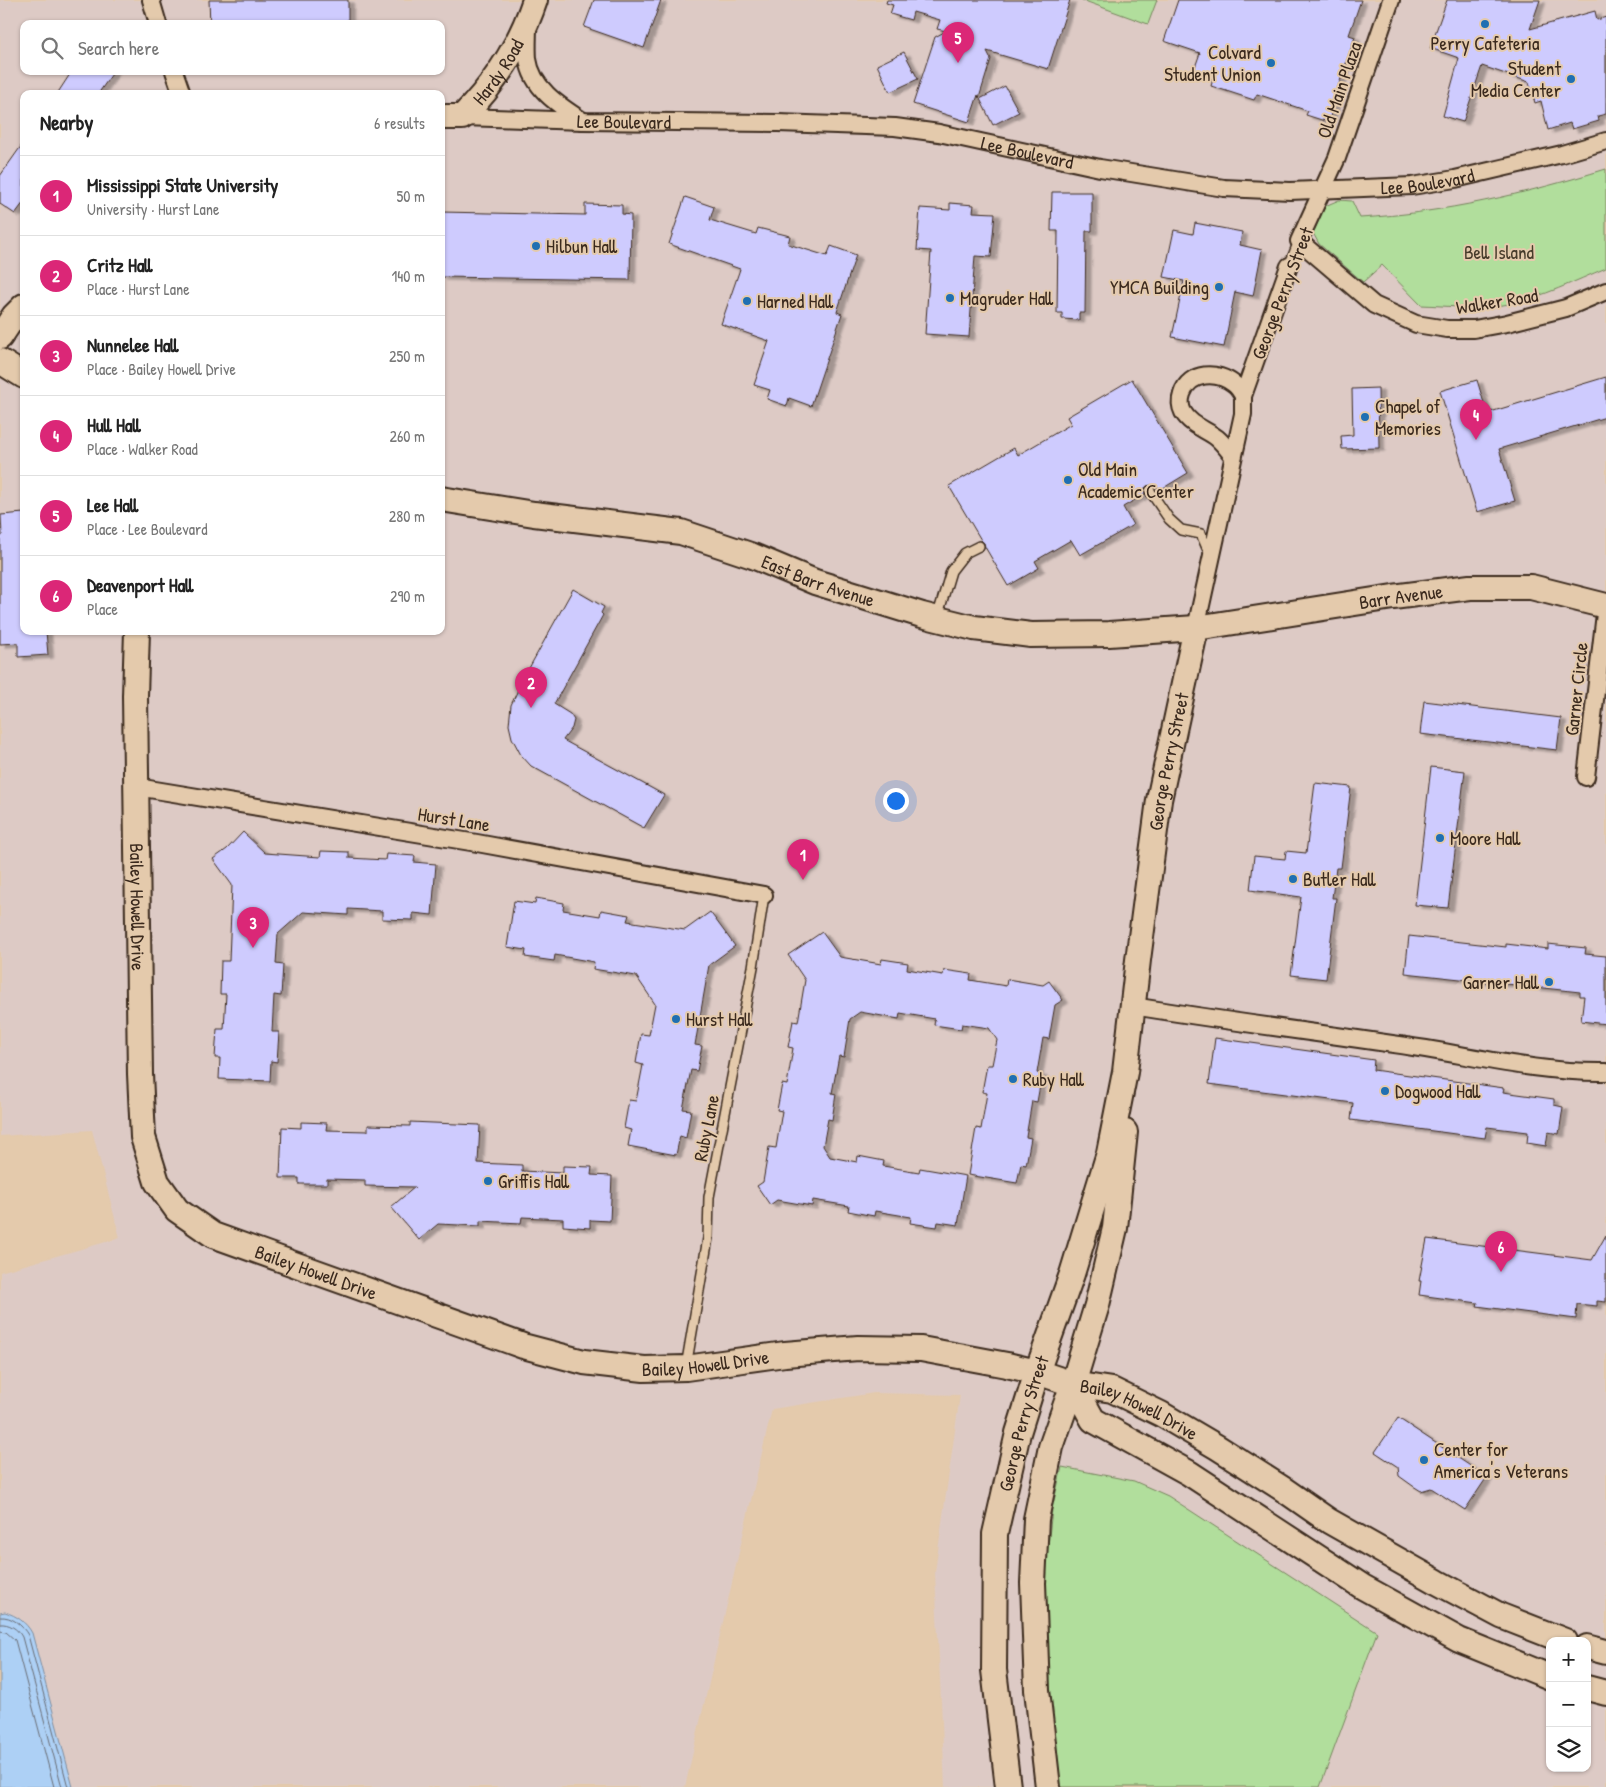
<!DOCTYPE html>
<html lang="en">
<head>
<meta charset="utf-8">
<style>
	:root { --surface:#fff; --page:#f6f6f6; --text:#222; --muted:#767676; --line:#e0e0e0; --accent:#db2777 }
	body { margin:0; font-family:"Patrick Hand",sans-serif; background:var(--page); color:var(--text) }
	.controls { position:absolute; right:15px; bottom:15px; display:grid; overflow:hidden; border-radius:10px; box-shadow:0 1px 4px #0004 }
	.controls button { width:45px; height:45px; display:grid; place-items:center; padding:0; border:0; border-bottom:1px solid var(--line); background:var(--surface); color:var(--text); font:25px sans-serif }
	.you { position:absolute; left:895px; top:800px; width:18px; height:18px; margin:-12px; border:4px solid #fff; border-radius:50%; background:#1a73e8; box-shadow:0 0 0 8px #1a73e833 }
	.badge { display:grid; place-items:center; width:32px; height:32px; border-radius:50%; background:var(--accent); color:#fff; font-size:16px; font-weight:700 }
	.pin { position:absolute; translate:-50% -41px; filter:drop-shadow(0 1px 2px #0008) }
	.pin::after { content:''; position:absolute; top:26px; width:18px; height:15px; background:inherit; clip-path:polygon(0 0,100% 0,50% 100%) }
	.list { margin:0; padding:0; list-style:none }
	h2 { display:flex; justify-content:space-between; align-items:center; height:65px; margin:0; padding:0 20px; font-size:21px }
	h2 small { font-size:16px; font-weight:400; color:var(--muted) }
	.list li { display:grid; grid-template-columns:32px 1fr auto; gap:15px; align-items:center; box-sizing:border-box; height:80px; padding:0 20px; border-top:1px solid var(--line) }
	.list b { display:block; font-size:19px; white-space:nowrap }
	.list p { margin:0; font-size:16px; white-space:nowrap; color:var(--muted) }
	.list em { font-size:16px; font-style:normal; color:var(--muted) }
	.icon { flex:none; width:28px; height:28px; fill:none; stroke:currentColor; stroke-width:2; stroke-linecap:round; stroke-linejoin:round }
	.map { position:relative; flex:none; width:1606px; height:1787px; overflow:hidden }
	.search { position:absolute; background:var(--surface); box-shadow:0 1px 4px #0004; left:20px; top:20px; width:425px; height:55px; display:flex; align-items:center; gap:12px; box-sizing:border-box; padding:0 18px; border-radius:10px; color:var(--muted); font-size:19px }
	.panel { position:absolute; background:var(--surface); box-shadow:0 1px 4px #0004; left:20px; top:90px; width:425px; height:545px; border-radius:10px }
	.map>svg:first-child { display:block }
	.built { fill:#ddcac5; fill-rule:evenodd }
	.green { fill:#b1de9c; stroke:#76845d }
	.water { fill:#add0f5; stroke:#7f8e9f }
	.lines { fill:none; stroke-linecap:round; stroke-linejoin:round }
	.shore { stroke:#696c74; stroke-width:1 }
	.building { fill:#cecbfe; stroke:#3b2a1e; filter:url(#shadow) }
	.lane-casing { stroke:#3b2a1e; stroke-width:12 }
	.street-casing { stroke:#3b2a1e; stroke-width:20 }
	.secondary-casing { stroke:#3b2a1e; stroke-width:28 }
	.lane { stroke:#e4caac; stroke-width:9 }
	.street { stroke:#e4caac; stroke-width:16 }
	.secondary { stroke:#e4caac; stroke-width:24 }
	.poi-dot { fill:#1f6fb2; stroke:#e4caac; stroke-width:2 }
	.labels { text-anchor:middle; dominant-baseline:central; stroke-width:4; stroke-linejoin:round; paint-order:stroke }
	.poi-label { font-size:19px; fill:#3b2a1e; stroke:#e4caac; text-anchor:start }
	.street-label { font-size:19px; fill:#3b2a1e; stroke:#e4caac }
	.park-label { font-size:19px; fill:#473c2b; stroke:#e4caac }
</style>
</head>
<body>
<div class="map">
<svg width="1606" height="1787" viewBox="0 0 1606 1787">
	<defs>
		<filter id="shadow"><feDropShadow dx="5.5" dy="3" stdDeviation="1" flood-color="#0004"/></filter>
	</defs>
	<rect width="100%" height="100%" fill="#e4caac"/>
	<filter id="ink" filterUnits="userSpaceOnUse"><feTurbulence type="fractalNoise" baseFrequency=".02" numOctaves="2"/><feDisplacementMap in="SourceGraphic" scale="10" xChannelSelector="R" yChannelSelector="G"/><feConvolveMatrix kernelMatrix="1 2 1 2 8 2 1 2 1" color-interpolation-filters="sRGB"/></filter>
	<g filter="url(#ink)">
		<path class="built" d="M0,0H1606V1787H945L935,1572L960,1395L874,1393L772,1409L685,1787H0V1272L120,1238L92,1130L0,1136ZM24,24H441V71H24ZM24,94H441V631H24ZM1550,1641H1587V1768H1550Z"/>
		<g class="green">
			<polygon points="1082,0 1157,0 1148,24"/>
			<path d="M1606,169V268C1575,281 1543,297 1509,304C1481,310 1450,306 1421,305L1382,265L1363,282L1319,244L1313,233L1325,206L1339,200L1352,201L1360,218C1444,213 1525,194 1606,169Z"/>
			<polygon points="1062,1467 1134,1481 1168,1496 1377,1632 1320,1787 1060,1787 1046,1661 1044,1583 1052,1509"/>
		</g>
		<path class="water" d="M5,1612C17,1616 26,1622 32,1633L73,1787H0V1613Z"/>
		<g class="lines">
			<g class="shore">
				<path d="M0,1617C12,1616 22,1625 28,1635L68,1787"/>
				<path d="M0,1624C9,1623 18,1629 22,1637L62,1787"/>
				<polyline points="0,1631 6,1632 15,1640 54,1787"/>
			</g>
		</g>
		<g class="building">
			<polygon points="209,0 348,0 348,24 210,24"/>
			<polygon points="594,0 661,0 644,48 584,27"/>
			<polygon points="887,0 1070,0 1048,69 987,51 991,59 979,98 978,95 969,122 913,104 935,37 946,31 937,29 940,20 913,12 911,20 890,14 893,5 886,3"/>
			<polygon points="1178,0 1361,0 1349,35 1355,37 1335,96 1337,97 1328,122 1306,115 1308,111 1257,94 1254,100 1211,86 1213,79 1193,73 1200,53 1164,41"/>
			<polygon points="1447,0 1540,0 1530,29 1595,11 1597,20 1606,17 1606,114 1598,116 1599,121 1572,129 1570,123 1548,130 1541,101 1535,103 1529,82 1482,66 1463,122 1443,116 1459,58 1430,48"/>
			<polygon points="904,52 918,79 890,92 877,65"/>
			<polygon points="72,71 114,71 98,94 57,94"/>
			<polygon points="1005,86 1019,112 993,125 980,99"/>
			<polygon points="24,142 24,202 15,214 0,204 0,176"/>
			<polygon points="1052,192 1092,192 1092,231 1086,231 1085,313 1079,313 1079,320 1062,319 1062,313 1057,313 1058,231 1051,231"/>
			<polygon points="685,197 714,207 710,220 756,234 758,228 790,236 788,244 827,256 831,246 856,255 837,312 842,314 811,406 789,398 787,406 767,399 770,390 754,385 769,341 721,324 740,269 669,244"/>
			<polygon points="950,203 974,205 973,212 995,213 991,257 975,256 969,337 925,334 931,251 917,250 920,208 950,210"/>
			<polygon points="585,204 622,205 622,214 631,215 630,280 441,277 441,212 585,215"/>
			<polygon points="1195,223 1242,232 1240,245 1262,250 1253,296 1235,292 1224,347 1172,337 1184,281 1164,277 1174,230 1193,234"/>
			<polygon points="1606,377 1606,417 1499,449 1515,501 1477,512 1440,391 1477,380 1487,413"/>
			<polygon points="1132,379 1188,473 1160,490 1158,487 1156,488 1152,485 1147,486 1144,489 1145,494 1123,507 1133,525 1080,555 1071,540 1035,561 1039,568 1008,586 985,547 984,543 981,540 949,486 1014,448 1018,455 1071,424 1067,417"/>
			<polygon points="1378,388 1379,448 1342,449 1341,436 1353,435 1352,389"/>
			<polygon points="24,513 24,631 46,631 48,655 18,657 18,643 0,644 0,536 2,536 1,515"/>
			<polygon points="573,589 604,607 601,613 603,615 554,704 570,714 574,720 572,728 563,740 664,795 644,828 531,766 521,755 512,738 509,725 511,705 523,679"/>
			<polygon points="1424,701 1561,718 1557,750 1420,734"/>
			<polygon points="1431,767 1465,771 1448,908 1415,905"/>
			<polygon points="1315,783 1351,787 1341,868 1336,868 1332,898 1336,898 1326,979 1291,975 1301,897 1250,890 1254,856 1285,859 1286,851 1306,853"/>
			<polygon points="243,832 265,853 320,857 321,851 349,852 349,858 385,860 386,854 415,856 414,862 436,864 432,915 413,913 413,920 382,919 382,911 348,909 348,915 303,912 278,934 276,964 283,965 281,996 274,995 272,1032 279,1032 277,1062 271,1061 270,1081 219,1079 220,1058 215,1058 217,1029 224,1029 226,994 220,994 221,961 229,961 232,885 213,859 227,849"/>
			<polygon points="536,898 564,903 563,910 600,916 601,910 629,915 627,921 685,930 710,912 735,946 709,965 695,1045 702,1046 697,1071 691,1070 683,1109 691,1110 686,1138 680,1136 676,1155 628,1146 631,1130 624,1128 629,1100 636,1101 643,1065 636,1063 641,1034 649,1035 655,1004 636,976 593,969 594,962 555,955 554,961 525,957 526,950 507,947 514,901 535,904"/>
			<polygon points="822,932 840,957 881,964 882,959 908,963 907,969 943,975 944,970 971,974 970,980 1006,986 1007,979 1043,985 1049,981 1063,1000 1055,1005 1049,1039 1043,1038 1037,1073 1042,1074 1037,1102 1032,1101 1026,1137 1031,1138 1026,1165 1021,1164 1017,1183 968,1175 976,1128 981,1129 987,1093 982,1092 987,1065 992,1065 997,1040 989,1028 962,1024 961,1029 934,1025 935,1019 900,1013 899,1019 860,1012 850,1019 844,1057 839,1056 832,1093 836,1094 832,1120 828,1119 823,1146 830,1157 857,1162 858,1156 884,1161 883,1166 919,1172 920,1168 966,1176 958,1225 938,1222 937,1227 910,1223 911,1217 875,1211 874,1216 848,1211 849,1206 813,1200 812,1206 777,1200 770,1205 757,1186 763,1182 769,1147 776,1148 782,1111 777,1110 782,1084 787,1085 793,1048 788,1047 793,1021 798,1022 805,980 788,955"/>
			<polygon points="1409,936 1506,947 1506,944 1548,949 1548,944 1586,948 1585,954 1606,956 1606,1024 1581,1021 1584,996 1580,996 1580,992 1405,973"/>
			<polygon points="1215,1038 1374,1060 1373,1070 1504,1088 1503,1092 1554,1099 1554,1105 1563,1107 1559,1134 1548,1132 1546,1146 1527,1143 1528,1132 1487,1127 1485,1138 1351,1120 1353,1103 1209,1084"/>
			<polygon points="301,1122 327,1123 326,1130 368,1131 368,1125 410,1126 410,1122 480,1125 478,1163 522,1165 522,1171 563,1173 563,1166 592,1167 591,1175 612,1176 610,1221 590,1220 590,1228 563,1226 563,1219 522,1217 521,1223 480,1221 480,1226 438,1224 419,1240 391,1207 415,1187 365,1186 365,1180 327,1179 327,1184 299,1184 299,1178 280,1178 282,1127 301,1128"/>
			<polygon points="1606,1235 1606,1302 1597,1301 1597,1306 1577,1304 1576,1319 1477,1306 1478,1303 1419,1295 1421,1281 1419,1281 1427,1239 1592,1260"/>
			<polygon points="1398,1418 1487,1477 1465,1510 1431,1488 1421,1491 1413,1486 1399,1476 1398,1467 1375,1452"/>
		</g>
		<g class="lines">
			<g class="lane-casing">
				<g id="lane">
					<polyline points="1289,266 1299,241"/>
					<polyline points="1150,491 1169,519 1181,530 1201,534 1211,557"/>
					<polyline points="937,618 951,571 965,553 979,546"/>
					<polyline points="686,1367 708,1238 709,1197 753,967 764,895"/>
				</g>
			</g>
			<g class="street-casing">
				<g id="street">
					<polyline points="151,0 158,24"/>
					<polyline points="1391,0 1337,158 1299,241 1374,305 1416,324 1447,329 1474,329 1507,323 1566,308 1606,291"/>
					<path d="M528,24C528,36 527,48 528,59C532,89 560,106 583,121"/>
					<polyline points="174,71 182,94"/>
					<path id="s1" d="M462,117L583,121L778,123L895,127L939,133L1100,168L1224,188L1290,191L1412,186L1455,179L1562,154L1606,141"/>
					<path d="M1233,456C1228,450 1223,443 1217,438C1206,429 1191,426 1183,412C1180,406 1180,400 1182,394C1189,371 1218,371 1234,384C1238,387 1241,392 1243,396"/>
					<polyline points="1196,628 1243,414 1243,396 1289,266"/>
					<polyline points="1586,777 1606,605"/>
					<polyline points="137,787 477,843 764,895"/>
					<path d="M1133,1006C1230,1022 1328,1034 1426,1049C1486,1059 1545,1073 1606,1072"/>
				</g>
			</g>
			<g class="secondary-casing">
				<g id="secondary">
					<path id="s2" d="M441,117H462C495,84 520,45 535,0"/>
					<polyline points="0,337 14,316 24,306"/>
					<polyline points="0,361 24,376"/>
					<path id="s3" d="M441,499L534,514L681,532L753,556L815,582L922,615L974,628L1031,635L1109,634L1196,628L1393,597L1470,587H1531L1606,606"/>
					<path id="s4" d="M137,631L135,696L140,1074L143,1137L157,1182L177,1210L213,1235L523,1346L584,1362L644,1369L686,1368L785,1354L858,1348L921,1349L1007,1365L1037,1372L1073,1384L1112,1390L1161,1414L1217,1447L1283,1489L1329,1521L1437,1582L1501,1616L1565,1641"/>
					<polyline points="1073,1384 1093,1420 1189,1473 1363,1587 1459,1640 1550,1677"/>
					<polyline points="1587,1647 1606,1652"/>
					<polyline points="1587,1688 1606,1693"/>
					<path id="s5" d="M1008,1787L994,1670L995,1534L1018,1433L1037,1372L1072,1274L1109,1153L1125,1072L1138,960L1159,800L1196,628"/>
					<polyline points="1048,1787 1037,1690 1033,1583 1036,1519 1051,1447 1073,1384 1097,1305 1115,1228 1125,1132"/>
				</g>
			</g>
			<use href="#lane" class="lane"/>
			<use href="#street" class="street"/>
			<use href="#secondary" class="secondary"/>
		</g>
	</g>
	<g class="poi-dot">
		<circle cx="1485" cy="24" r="5"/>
		<circle cx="1271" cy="63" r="5"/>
		<circle cx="1571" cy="79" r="5"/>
		<circle cx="536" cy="246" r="5"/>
		<circle cx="1219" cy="287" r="5"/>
		<circle cx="950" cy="298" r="5"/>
		<circle cx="747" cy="301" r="5"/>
		<circle cx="1365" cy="417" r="5"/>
		<circle cx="1068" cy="480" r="5"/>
		<circle cx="1440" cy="838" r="5"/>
		<circle cx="1293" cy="879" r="5"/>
		<circle cx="1549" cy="982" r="5"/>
		<circle cx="676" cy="1019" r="5"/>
		<circle cx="1013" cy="1079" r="5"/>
		<circle cx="1385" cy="1091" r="5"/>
		<circle cx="488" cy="1181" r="5"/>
		<circle cx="1424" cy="1460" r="5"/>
	</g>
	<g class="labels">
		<g class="poi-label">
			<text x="1485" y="43" text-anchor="middle">Perry Cafeteria</text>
			<text x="1261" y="52" text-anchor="end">Colvard<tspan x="1261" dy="22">Student Union</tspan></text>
			<text x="1561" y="68" text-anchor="end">Student<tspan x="1561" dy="22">Media Center</tspan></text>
			<text x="546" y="246">Hilbun Hall</text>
			<text x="1209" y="287" text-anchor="end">YMCA Building</text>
			<text x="960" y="298">Magruder Hall</text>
			<text x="757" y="301">Harned Hall</text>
			<text x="1375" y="406">Chapel of<tspan x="1375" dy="22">Memories</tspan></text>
			<text x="1078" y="469">Old Main<tspan x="1078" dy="22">Academic Center</tspan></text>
			<text x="1450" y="838">Moore Hall</text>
			<text x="1303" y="879">Butler Hall</text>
			<text x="1539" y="982" text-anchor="end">Garner Hall</text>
			<text x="686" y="1019">Hurst Hall</text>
			<text x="1023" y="1079">Ruby Hall</text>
			<text x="1395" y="1091">Dogwood Hall</text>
			<text x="498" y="1181">Griffis Hall</text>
			<text x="1434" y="1449">Center for<tspan x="1434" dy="22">America's Veterans</tspan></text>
		</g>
		<g class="street-label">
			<text stroke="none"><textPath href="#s2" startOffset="79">Hardy Road</textPath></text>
			<text transform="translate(1339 90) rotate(-71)">Old Main Plaza</text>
			<text stroke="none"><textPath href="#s1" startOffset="162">Lee Boulevard</textPath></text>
			<text stroke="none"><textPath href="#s1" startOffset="568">Lee Boulevard</textPath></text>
			<text stroke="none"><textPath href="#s1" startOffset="972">Lee Boulevard</textPath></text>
			<text transform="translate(1282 293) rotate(-69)">George Perry Street</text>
			<text transform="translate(1497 301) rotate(-9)">Walker Road</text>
			<text stroke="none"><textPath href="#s3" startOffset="388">East Barr Avenue</textPath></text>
			<text stroke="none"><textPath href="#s3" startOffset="981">Barr Avenue</textPath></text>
			<text transform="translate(1576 689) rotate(-84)">Garner Circle</text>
			<text stroke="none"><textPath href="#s5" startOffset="1048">George Perry Street</textPath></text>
			<text transform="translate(454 819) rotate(9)">Hurst Lane</text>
			<text stroke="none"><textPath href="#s4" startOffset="276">Bailey Howell Drive</textPath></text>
			<text transform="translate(706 1128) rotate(-79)">Ruby Lane</text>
			<text stroke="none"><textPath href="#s4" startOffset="741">Bailey Howell Drive</textPath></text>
			<text stroke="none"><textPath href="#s4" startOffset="1146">Bailey Howell Drive</textPath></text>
			<text stroke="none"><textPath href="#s4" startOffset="1590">Bailey Howell Drive</textPath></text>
			<text stroke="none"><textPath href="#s5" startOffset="368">George Perry Street</textPath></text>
		</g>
		<g class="park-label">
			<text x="1499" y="252">Bell Island</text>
		</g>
	</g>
</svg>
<div class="controls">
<button>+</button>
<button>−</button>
<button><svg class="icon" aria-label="layers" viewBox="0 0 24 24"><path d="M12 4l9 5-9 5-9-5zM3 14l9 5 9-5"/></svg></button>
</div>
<div class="you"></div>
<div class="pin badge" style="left:803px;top:880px">1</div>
<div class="pin badge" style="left:531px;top:708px">2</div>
<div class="pin badge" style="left:253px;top:948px">3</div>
<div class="pin badge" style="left:1476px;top:440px">4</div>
<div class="pin badge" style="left:958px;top:63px">5</div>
<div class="pin badge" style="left:1501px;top:1272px">6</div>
<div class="search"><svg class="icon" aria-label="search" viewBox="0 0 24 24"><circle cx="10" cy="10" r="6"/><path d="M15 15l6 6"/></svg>Search here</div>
<section class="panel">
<h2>Nearby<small>6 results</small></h2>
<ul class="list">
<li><span class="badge">1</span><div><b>Mississippi State University</b><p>University · Hurst Lane</p></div><em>50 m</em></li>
<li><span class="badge">2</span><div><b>Critz Hall</b><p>Place · Hurst Lane</p></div><em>140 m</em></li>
<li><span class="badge">3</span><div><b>Nunnelee Hall</b><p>Place · Bailey Howell Drive</p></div><em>250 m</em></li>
<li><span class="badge">4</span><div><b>Hull Hall</b><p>Place · Walker Road</p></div><em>260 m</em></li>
<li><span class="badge">5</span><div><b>Lee Hall</b><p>Place · Lee Boulevard</p></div><em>280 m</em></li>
<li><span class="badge">6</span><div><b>Deavenport Hall</b><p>Place</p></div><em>290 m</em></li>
</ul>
</section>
</div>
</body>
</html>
